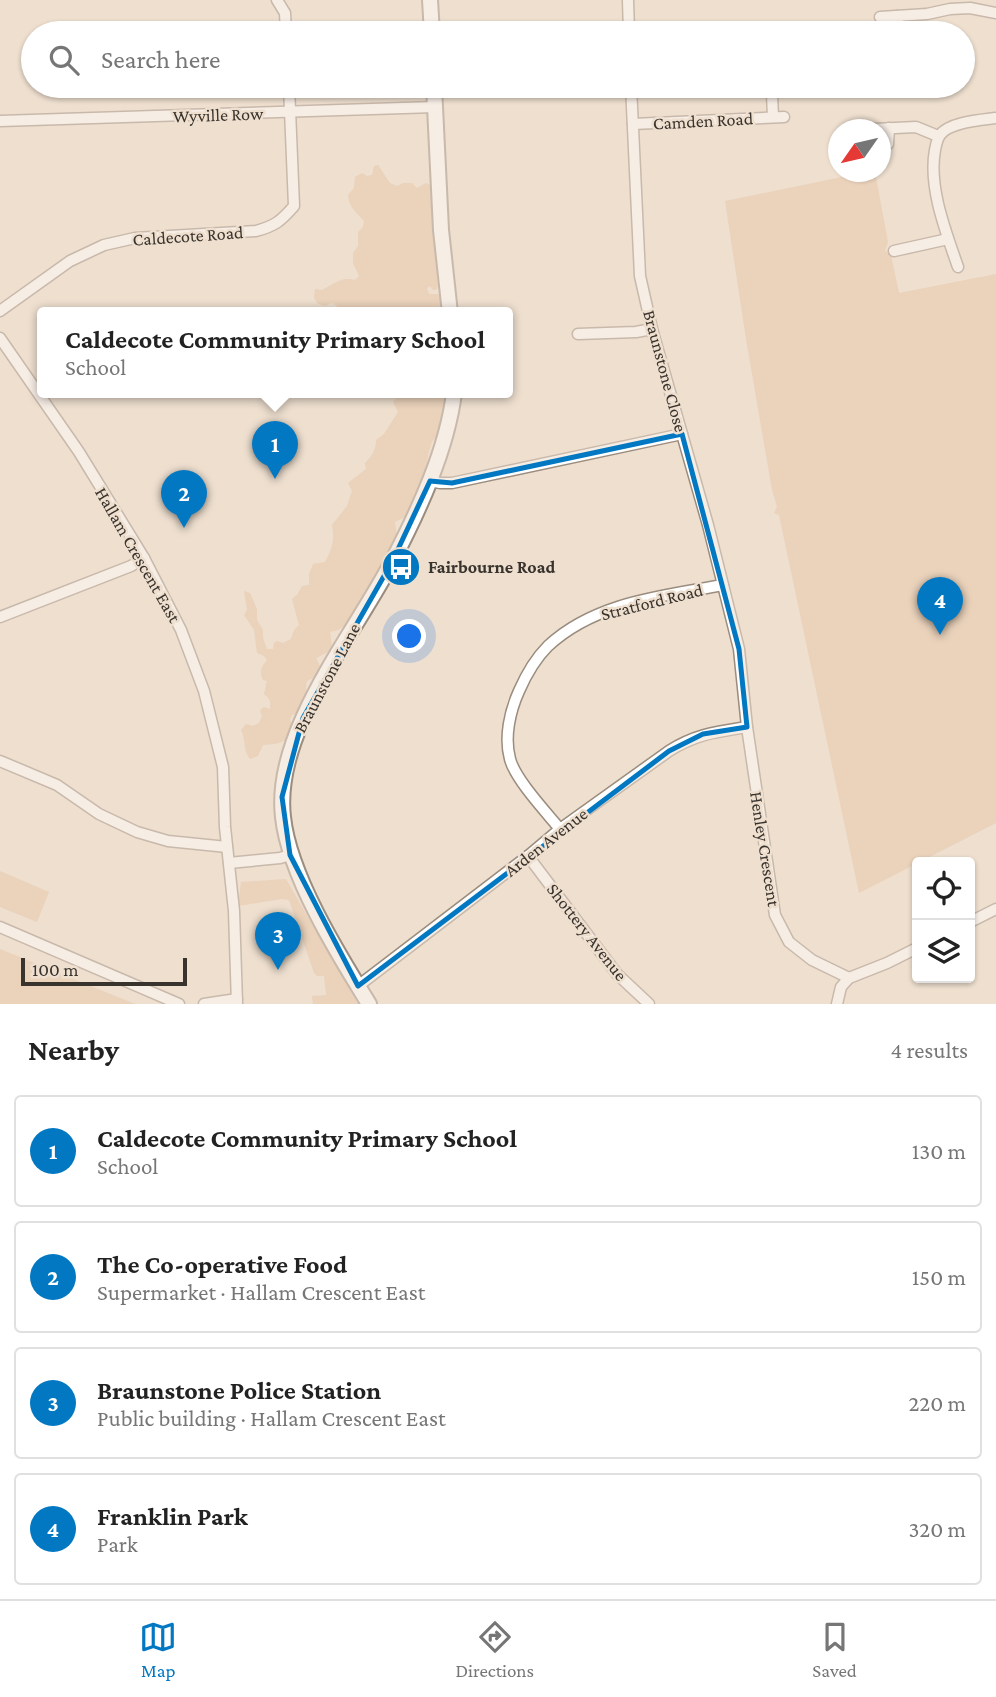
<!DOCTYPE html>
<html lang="en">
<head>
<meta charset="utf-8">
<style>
	:root { --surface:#fff; --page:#f2f2f2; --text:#222; --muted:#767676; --line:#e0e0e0; --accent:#0278c2 }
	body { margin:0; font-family:"Crimson Pro",serif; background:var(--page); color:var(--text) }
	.controls { position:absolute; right:21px; bottom:21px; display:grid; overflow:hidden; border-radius:7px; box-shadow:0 2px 5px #0004 }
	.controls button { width:63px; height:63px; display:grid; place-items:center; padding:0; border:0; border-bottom:2px solid var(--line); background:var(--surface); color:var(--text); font:35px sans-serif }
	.compass { position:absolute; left:828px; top:119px; width:63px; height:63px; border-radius:50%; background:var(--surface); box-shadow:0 2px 5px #0004; rotate:236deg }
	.scale { position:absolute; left:21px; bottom:18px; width:166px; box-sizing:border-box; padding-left:7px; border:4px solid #39332d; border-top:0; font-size:19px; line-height:24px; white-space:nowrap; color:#39332d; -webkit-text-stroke:5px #eedfcf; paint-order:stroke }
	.you { position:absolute; left:410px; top:637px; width:24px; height:24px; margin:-18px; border:5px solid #fff; border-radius:50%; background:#1a73e8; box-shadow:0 0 0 10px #1a73e833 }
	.badge { display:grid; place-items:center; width:46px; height:46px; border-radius:50%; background:var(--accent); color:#fff; font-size:23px; font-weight:700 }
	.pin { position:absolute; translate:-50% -58px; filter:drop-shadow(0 2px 4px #0008) }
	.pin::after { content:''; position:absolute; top:37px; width:24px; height:21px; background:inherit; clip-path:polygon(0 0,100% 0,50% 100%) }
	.popup { position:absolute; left:37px; top:307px; width:476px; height:91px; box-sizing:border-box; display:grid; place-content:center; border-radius:7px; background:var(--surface); filter:drop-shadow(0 2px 5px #0005); font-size:23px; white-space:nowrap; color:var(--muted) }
	.popup b { font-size:26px; color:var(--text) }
	.popup::after { content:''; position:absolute; left:50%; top:100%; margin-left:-14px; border:14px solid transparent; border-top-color:var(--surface) }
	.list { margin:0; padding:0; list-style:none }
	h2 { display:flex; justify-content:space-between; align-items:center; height:91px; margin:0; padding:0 28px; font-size:30px }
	h2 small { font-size:23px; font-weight:400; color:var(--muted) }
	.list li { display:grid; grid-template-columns:46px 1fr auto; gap:21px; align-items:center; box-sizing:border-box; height:112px; margin:0 14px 14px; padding:0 14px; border:2px solid var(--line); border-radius:7px }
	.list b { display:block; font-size:26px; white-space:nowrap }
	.list p { margin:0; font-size:23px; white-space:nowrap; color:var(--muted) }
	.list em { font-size:23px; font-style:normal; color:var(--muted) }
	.icon { flex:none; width:38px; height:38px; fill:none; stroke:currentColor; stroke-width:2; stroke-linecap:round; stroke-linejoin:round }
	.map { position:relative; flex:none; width:996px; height:1004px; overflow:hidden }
	.search { position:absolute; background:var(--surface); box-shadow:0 2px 5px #0004; left:21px; right:21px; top:21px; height:77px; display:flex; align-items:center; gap:18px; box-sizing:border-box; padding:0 24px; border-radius:38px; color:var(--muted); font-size:26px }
	.sheet { height:595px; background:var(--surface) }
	nav { display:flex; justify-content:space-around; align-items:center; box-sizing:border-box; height:98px; border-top:2px solid var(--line); background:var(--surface); font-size:19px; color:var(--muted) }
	nav a { display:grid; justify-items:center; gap:4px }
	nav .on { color:var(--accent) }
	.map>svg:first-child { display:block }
	.green { fill:#e4c3a2 }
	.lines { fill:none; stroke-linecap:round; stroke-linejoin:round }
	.street-casing { stroke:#9a8c7e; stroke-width:13 }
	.secondary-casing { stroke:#9a8c7e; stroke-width:18 }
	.street { stroke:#fff; stroke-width:10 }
	.secondary { stroke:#fff; stroke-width:14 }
	.marked { fill:none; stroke:#0278c2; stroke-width:5; stroke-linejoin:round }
	.labels { text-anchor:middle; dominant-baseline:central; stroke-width:5; stroke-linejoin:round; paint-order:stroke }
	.street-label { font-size:18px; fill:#39332d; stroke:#eedfcf }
	.poi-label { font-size:18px; font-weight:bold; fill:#39332d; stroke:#eedfcf; text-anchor:start }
</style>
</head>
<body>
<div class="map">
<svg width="996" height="1004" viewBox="0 0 996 1004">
	<rect width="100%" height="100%" fill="#eedfcf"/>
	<g class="green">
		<path d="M378,165L390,183L397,186L403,183H412L417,188L426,183L436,188V193L432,197C435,206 432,217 433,227C434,239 438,252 440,264C433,272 440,281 437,289L433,290L430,286L427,288L429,294H438L443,297L445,313H347L332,303L325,306L318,304L314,298L315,289L322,290C333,284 342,276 355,280L359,276L353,263V253L358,246V232L363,227L364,221C356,212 349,207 348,195L354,188L355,177L362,173L367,176L372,175L374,166Z"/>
		<polygon points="866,172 875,172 888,242 885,251 891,255 899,293 996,274 996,823 859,893 779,515 774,513 777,507 772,490 746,339 725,201"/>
		<path d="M400,393H449L442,425L439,433L432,442L429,451L426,468L427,475L415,496L410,511L405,517L395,522L397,535L390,548L389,560L374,584L364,592L362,600L347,624L338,630L330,632L332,647L328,652L316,658L322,670L315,677L307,681C305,692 306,702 301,711L292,715L290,720L294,726C288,743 280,744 263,745L258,756L250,759C243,751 246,740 241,730L246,724L253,726L259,723L262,716L260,710L264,707L270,709C271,701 270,699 264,694L267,681L263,680C259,671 261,668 267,660L264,656L257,653L254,630L244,615L247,610L244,591L250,593L257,609V620L263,630V638L267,649H273L274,643L277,641L283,643L291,639L294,630L299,625L292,599L297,595L302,586L309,585V574L313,564L325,562C332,549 335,540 332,525L347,506L352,491L348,483L366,469L365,463C372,456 376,450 376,440L384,434L398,412L393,402Z"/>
		<polygon points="0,871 49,892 37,922 0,907"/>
		<polygon points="286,879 358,1004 313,1004 312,996 326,995 324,976 317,976 314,973 289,900 281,899 238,906 241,882"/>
		<polygon points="0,949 135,1004 0,1004"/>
	</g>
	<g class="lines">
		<g class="street-casing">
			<g id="street">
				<polyline points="277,0 285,13 286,33"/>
				<polyline points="628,0 629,33"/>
				<polyline points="897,16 899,33"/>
				<polyline points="880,17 927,14 950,9 970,8 996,13"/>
				<polyline points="631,86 640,276 652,329 708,525 739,649 747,727 775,915 789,942 812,960 849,978"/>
				<polyline points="772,94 773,117"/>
				<polyline points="0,121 435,107"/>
				<polyline points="633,124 784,117"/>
				<polyline points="874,129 916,127 938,136"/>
				<polyline points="888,144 889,128"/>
				<polyline points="894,251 948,239"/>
				<path d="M958,267C946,232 928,187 935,150C936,145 937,139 940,135C949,122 981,120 996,118"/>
				<path d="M0,311L70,261L104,245L135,238L256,231C275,226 281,221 294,206L289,86"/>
				<polyline points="578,334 636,332 652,329"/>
				<polyline points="0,338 79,452 144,558 181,630 204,691 223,767 225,827 234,911 237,1004"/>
				<polyline points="430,481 440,483 452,483 682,434"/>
				<polyline points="0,617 131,566 144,558"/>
				<polyline points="0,761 57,785 99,814 137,832 168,841 227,847"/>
				<path d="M560,829C546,812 515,779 510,759C504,737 510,711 519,691C526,675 536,658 548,646C595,602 663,596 723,585"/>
				<polyline points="528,856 617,974 649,1004"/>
				<polyline points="229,863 280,858 290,855"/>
				<polyline points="970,922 996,909"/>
				<polyline points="0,927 179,1004"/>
				<path d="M358,986L528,856L560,829L669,751C696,734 716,732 747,727"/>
				<polyline points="204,1004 237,999"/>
				<polyline points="837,1004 841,987 849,978 887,963 917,948"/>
			</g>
		</g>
		<g class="secondary-casing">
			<g id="secondary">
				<polyline points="430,0 432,33"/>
				<polyline points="434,86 441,230 450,313"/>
				<path d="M369,1004C338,954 289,875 283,817C273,732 354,635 392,562C418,512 447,450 454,393"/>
			</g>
		</g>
		<use href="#street" class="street"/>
		<use href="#secondary" class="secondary"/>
	</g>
	<path d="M0 0H996V1004H0ZM682,434L739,649L747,727L703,734L669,751L358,986L290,855L282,797L303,718L392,562L430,481L452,483Z" fill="#eedfcf" fill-opacity=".55" fill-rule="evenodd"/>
	<path class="marked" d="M682,434L739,649L747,727L703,734L669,751L358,986L290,855L282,797L303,718L392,562L430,481L452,483Z"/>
	<defs>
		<g id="bus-disc" transform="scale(2.0125)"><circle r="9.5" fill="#0278c2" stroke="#eedfcf"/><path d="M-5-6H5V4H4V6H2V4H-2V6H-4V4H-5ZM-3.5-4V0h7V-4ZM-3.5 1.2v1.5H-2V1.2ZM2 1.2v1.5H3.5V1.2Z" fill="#fff"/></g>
	</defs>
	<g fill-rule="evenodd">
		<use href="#bus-disc" x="401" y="567"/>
	</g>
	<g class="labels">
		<g class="street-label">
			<text transform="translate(218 115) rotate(-2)">Wyville Row</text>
			<text transform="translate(703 121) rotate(-3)">Camden Road</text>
			<text transform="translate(188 236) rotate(-4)">Caldecote Road</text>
			<text transform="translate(665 371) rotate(75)">Braunstone Close</text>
			<text transform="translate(138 555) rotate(60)">Hallam Crescent East</text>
			<text transform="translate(652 602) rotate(-14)">Stratford Road</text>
			<text transform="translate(327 678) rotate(-62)">Braunstone Lane</text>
			<text transform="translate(546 842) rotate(-38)">Arden Avenue</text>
			<text transform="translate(765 849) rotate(81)">Henley Crescent</text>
			<text transform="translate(587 932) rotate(52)">Shottery Avenue</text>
		</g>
		<g class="poi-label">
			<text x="428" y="567">Fairbourne Road</text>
		</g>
	</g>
</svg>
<div class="controls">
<button><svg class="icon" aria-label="locate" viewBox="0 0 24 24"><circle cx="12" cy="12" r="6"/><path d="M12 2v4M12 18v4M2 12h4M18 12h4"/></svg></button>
<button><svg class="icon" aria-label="layers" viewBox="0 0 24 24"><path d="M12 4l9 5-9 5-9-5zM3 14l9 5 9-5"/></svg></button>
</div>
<svg class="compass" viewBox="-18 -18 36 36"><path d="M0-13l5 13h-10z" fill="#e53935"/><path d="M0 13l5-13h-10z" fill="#767676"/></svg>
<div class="scale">100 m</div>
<div class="you"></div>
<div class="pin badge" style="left:275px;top:479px">1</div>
<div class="popup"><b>Caldecote Community Primary School</b>School</div>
<div class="pin badge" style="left:184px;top:528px">2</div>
<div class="pin badge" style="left:278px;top:970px">3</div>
<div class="pin badge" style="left:940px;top:635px">4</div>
<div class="search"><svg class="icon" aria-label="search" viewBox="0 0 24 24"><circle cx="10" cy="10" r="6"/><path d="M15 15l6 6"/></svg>Search here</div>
</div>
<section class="sheet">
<h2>Nearby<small>4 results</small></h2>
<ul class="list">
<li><span class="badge">1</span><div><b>Caldecote Community Primary School</b><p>School</p></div><em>130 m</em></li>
<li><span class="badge">2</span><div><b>The Co-operative Food</b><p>Supermarket · Hallam Crescent East</p></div><em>150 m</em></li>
<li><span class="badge">3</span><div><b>Braunstone Police Station</b><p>Public building · Hallam Crescent East</p></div><em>220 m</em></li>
<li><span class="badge">4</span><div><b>Franklin Park</b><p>Park</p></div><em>320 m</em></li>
</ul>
</section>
<nav>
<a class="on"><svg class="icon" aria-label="map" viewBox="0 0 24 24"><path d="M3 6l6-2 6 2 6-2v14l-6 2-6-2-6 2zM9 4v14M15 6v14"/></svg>Map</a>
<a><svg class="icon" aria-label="directions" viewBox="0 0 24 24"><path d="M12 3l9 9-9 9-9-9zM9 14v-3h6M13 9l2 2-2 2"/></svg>Directions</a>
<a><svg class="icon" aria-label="saved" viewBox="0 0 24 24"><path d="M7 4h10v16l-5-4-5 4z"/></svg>Saved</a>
</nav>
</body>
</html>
